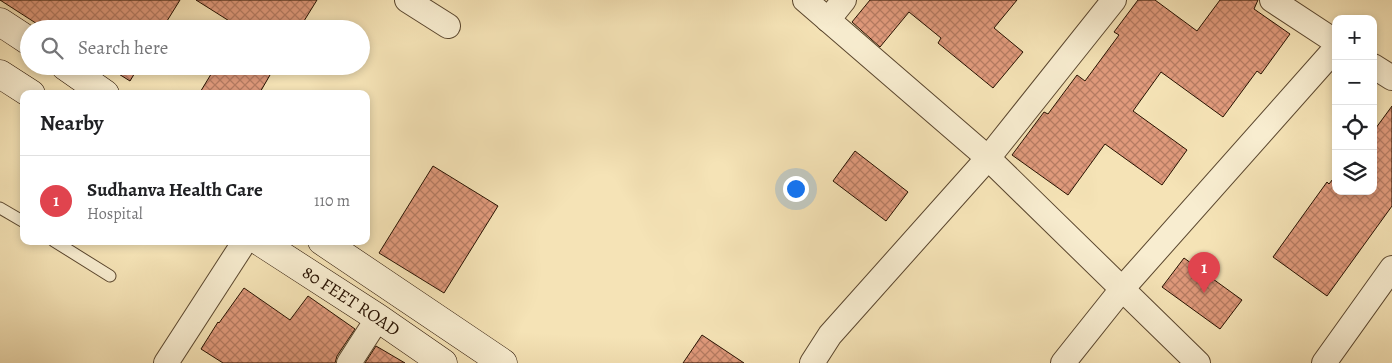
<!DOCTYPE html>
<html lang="en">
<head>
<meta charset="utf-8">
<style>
	:root { --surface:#fff; --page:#f2f2f2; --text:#202124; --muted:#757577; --line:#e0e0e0; --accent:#8f2418 }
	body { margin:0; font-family:Alegreya,serif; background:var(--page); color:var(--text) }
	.controls { position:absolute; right:15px; top:15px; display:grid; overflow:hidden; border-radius:10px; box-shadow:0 2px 8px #0003 }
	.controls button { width:45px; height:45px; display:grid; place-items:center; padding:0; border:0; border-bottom:1px solid var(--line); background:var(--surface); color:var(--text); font:25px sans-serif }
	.you { position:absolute; left:795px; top:188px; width:18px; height:18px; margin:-12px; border:4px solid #fff; border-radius:50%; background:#1a73e8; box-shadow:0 0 0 8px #1a73e833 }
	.badge { display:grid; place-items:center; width:32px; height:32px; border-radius:50%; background:var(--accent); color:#fff; font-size:16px; font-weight:700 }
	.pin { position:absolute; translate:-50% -41px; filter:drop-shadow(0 1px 2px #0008) }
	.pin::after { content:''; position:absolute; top:26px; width:18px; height:15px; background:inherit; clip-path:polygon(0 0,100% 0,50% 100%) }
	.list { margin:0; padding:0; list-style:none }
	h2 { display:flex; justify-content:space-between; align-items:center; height:65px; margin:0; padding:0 20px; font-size:21px }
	h2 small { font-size:16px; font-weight:400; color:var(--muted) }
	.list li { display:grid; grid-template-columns:32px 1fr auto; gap:15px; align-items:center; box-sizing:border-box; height:90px; padding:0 20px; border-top:1px solid var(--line) }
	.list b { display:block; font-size:19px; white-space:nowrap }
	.list p { margin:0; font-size:16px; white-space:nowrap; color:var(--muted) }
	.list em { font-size:16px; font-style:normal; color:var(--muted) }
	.icon { flex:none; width:28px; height:28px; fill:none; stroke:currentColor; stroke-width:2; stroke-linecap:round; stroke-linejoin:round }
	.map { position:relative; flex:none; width:1392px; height:363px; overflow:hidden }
	.search { position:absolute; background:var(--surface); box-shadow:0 2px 8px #0003; left:20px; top:20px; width:350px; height:55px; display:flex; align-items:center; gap:12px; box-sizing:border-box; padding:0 18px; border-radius:28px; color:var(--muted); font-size:19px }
	.panel { position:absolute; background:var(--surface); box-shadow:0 2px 8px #0003; left:20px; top:90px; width:350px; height:155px; border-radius:10px }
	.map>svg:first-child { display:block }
	.building { fill:url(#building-cross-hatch); stroke:#271100 }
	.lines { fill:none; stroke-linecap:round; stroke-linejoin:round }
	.lane-casing { stroke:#5a462e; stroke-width:13 }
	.street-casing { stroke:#5a462e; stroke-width:26 }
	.secondary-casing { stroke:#271100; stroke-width:29 }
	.lane { stroke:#f8edd0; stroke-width:11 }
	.street { stroke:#f8edd0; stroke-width:24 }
	.secondary { stroke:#f8edd0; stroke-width:28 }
	.labels { text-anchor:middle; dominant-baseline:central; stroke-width:4.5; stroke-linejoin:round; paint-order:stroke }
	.street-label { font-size:18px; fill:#271100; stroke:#f8edd0 }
</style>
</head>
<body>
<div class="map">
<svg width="1392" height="363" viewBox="0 0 1392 363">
	<defs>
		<pattern id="building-cross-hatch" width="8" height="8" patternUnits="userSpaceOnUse" patternTransform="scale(1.25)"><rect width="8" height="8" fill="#e09a7c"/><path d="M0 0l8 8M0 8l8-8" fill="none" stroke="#b67c63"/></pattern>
	</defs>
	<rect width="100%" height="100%" fill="#f5e3b6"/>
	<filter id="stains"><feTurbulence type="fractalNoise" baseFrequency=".004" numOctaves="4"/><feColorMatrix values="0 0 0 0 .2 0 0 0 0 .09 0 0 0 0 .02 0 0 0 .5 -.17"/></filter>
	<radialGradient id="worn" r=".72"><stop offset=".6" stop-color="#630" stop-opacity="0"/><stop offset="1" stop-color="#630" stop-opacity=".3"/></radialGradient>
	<g class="building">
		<polygon points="0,0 180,0 162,29 45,29"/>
		<polygon points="196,0 317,0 299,29 242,29"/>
		<polygon points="870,0 1017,0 994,28 1023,52 993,88 938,43 941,38 909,12 880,47 852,22"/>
		<polygon points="1138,0 1155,0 1197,31 1220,0 1258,0 1254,9 1290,34 1261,74 1257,71 1223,117 1161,72 1133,111 1187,150 1162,185 1105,144 1068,195 1012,155 1044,112 1048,114 1077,75 1085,81 1119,35 1114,32"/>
		<polygon points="106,66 139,66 130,81"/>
		<polygon points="216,66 257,66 270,75 259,94 199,94"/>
		<polygon points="1392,106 1392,206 1327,296 1273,257 1327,182 1329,184 1336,175 1336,191 1373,191 1373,132"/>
		<polygon points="855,151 908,192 886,221 833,181"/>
		<polygon points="433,166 498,206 444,293 379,253"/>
		<polygon points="1184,258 1242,300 1220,329 1162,287"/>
		<polygon points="244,288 290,320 308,296 355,329 337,356 335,363 223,363 201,349 218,322 219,323"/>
		<polygon points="702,335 744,363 683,363"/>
		<polygon points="376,346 405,363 365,363"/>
	</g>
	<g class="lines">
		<g class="lane-casing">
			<g id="lane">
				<polyline points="0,208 24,222"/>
				<polyline points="54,241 110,276"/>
			</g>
		</g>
		<g class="street-casing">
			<g id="street">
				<polyline points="407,0 448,26"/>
				<polyline points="805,0 988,158 1198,363"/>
				<polyline points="1272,0 1336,42"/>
				<polyline points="828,20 844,0"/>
				<polyline points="1373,66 1392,78"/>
				<polyline points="166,363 245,241"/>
				<polyline points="349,363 378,318"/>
				<polyline points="812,363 830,335 988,158 1114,0"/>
				<polyline points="1063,363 1122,289 1336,48"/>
				<polyline points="1324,363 1392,268"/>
			</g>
		</g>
		<g class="secondary-casing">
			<g id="secondary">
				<polyline points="0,22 29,41"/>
				<polyline points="65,66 105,94"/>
				<polyline points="0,74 31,94"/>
				<path id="s1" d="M259,241L378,318L443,363"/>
				<polyline points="322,241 503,363"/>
			</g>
		</g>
		<use href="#lane" class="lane"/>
		<use href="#street" class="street"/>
		<use href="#secondary" class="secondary"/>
	</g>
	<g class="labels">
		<g class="street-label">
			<text stroke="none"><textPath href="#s1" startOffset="110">80 FEET ROAD</textPath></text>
		</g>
	</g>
	<rect width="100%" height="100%" filter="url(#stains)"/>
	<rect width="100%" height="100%" fill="url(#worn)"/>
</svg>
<div class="controls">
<button>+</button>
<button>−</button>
<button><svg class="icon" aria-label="locate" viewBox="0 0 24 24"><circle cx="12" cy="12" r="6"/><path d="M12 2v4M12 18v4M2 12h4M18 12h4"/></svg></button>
<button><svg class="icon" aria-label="layers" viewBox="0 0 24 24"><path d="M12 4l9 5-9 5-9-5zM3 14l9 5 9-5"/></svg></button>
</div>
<div class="you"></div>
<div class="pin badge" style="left:1204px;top:293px;background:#e0444e">1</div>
<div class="search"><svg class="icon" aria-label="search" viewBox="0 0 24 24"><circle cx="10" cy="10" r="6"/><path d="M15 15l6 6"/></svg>Search here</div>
<section class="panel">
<h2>Nearby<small></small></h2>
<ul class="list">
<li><span class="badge" style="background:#e0444e">1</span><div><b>Sudhanva Health Care</b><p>Hospital</p></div><em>110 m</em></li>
</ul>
</section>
</div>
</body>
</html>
